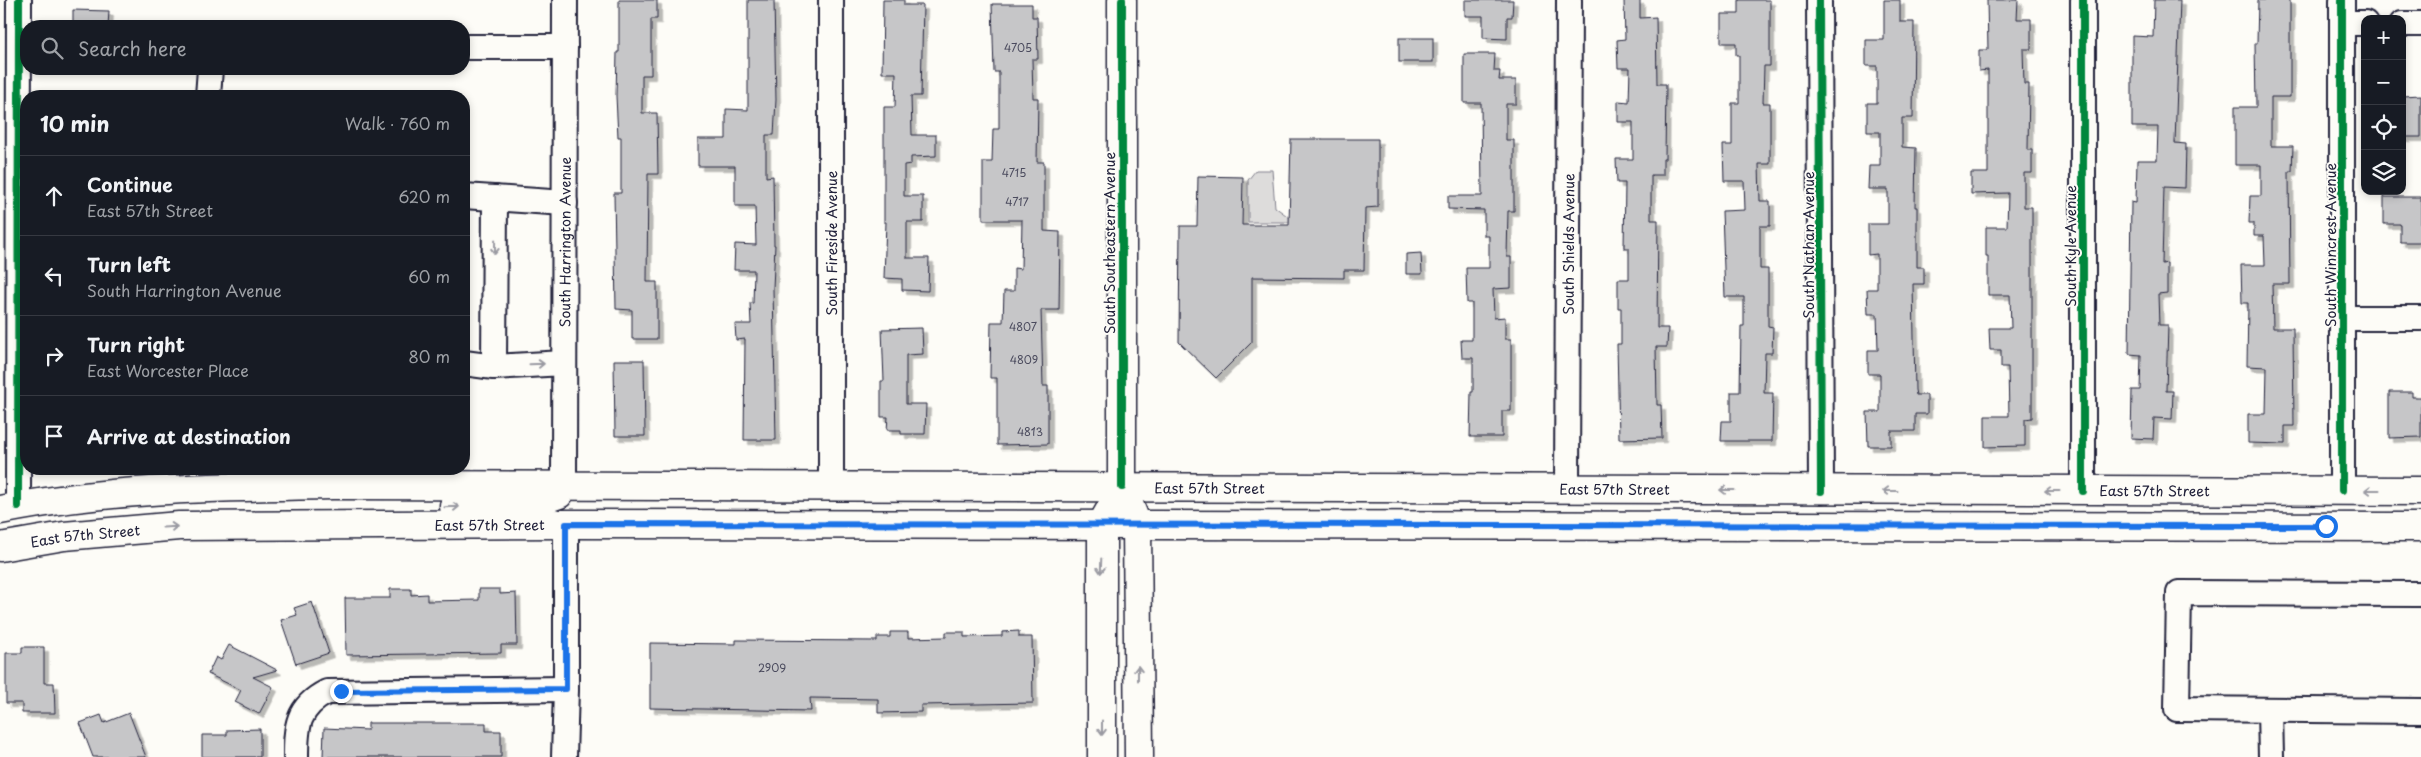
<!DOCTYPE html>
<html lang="en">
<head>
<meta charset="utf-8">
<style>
	:root { --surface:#171b24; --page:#20242c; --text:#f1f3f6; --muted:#9ea1a6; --line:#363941 }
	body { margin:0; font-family:"Playpen Sans",sans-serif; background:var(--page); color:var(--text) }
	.controls { position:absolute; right:15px; top:15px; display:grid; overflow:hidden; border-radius:10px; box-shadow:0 2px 8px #0003 }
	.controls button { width:45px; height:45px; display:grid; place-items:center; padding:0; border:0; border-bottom:1px solid var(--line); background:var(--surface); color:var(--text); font:25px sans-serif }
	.stop { position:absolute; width:15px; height:15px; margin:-11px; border:4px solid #1a73e8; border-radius:50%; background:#fff }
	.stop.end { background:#1a73e8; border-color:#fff; box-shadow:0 1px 5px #0008 }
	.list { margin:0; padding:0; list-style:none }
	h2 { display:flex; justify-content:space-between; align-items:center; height:65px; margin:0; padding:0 20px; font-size:21px }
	h2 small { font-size:16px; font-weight:400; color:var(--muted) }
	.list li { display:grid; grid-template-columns:32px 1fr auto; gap:15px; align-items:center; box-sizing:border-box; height:80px; padding:0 20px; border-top:1px solid var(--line) }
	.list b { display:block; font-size:19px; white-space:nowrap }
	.list p { margin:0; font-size:16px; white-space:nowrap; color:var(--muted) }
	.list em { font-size:16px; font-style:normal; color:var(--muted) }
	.icon { flex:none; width:28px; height:28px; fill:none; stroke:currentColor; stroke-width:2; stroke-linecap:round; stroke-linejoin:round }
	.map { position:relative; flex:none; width:2421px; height:757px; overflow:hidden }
	.search { position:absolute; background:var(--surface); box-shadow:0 2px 8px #0003; left:20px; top:20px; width:450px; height:55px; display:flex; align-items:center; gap:12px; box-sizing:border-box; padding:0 18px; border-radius:20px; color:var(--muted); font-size:19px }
	.panel { position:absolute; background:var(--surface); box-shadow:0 2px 8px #0003; left:20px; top:90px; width:450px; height:385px; border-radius:20px }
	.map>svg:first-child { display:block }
	.green { fill:#dddcdb; stroke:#807f8b }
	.building { fill:#c6c6c8; stroke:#22223b; filter:url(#shadow) }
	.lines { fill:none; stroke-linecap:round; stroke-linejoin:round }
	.minor-casing { stroke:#22223b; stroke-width:28 }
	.major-casing { stroke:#22223b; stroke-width:31 }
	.minor { stroke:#fdfcf7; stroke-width:24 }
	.major { stroke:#fdfcf7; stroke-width:28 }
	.cycleway-casing { stroke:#fdfcf7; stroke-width:11 }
	.cycleway { stroke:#00873e; stroke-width:8 }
	.oneway { stroke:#9a9aa2 }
	.route { stroke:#1a73e8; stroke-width:6 }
	.labels { text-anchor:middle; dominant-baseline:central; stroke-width:4; stroke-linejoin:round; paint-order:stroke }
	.number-label { font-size:11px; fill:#4b4b5e }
	.street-label { font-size:14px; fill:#22223b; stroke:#fdfcf7 }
</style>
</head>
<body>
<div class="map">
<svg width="2421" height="757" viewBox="0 0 2421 757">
	<defs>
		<filter id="shadow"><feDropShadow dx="4.5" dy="4.5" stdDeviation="0" flood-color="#0004"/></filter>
	</defs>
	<rect width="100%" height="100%" fill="#fdfcf7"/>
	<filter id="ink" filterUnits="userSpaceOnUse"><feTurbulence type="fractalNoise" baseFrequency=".02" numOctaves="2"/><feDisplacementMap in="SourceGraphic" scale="10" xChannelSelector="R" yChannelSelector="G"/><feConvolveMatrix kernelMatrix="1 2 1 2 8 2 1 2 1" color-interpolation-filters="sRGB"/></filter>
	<g filter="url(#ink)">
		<polygon class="green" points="1256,170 1272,170 1275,207 1290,218 1290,222 1248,222 1248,180"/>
		<g class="building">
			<polygon points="619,0 657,0 657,19 651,19 651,75 642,75 642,113 657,113 658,174 648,174 647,282 657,282 657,339 632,339 632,310 616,309 614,193 621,193 621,137 618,137 616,96 617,52 619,52"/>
			<polygon points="748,0 774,0 776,100 774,135 766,135 766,177 773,176 774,245 775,245 773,288 776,440 744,440 745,339 736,340 735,324 751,324 750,303 753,303 754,270 734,270 735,244 756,245 755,206 735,206 735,166 698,166 698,139 726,139 726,109 748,110"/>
			<polygon points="883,0 904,0 904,5 923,5 921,96 911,96 912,135 936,135 936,156 911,157 911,164 904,165 904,196 923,196 923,222 907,222 907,258 929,258 928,291 902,290 902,279 884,278 886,222 884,222 884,107 895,107 896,73 882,73"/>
			<polygon points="1465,0 1513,0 1512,17 1507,17 1507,39 1483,38 1483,16 1465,16"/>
			<polygon points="1624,0 1640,0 1640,18 1656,17 1657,84 1666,84 1665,159 1663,159 1663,175 1651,175 1651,220 1658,220 1657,328 1668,328 1667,347 1656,347 1657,405 1661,405 1662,438 1619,439 1617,344 1621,344 1621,308 1618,308 1618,279 1629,279 1629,248 1624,248 1625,183 1617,183 1616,159 1633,159 1633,122 1618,122 1618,101 1629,102 1630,68 1618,68 1617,40 1625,39"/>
			<polygon points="1739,0 1770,0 1770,66 1764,66 1763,103 1770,103 1770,164 1759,164 1760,201 1770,201 1770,226 1760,226 1760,269 1768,269 1768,326 1773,327 1772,353 1765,353 1764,393 1773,393 1772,441 1721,441 1722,421 1731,421 1731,392 1740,392 1741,326 1744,326 1744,297 1725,297 1722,211 1745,210 1744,181 1724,181 1723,145 1732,145 1732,103 1739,103 1739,55 1736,55 1736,43 1721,43 1721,14 1739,14"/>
			<polygon points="1884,0 1900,0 1900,22 1914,22 1913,118 1902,118 1902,147 1916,148 1915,207 1917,207 1917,267 1924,267 1924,284 1913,284 1915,390 1916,395 1927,395 1927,414 1915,414 1915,431 1891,431 1891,446 1868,446 1867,412 1880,412 1880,374 1868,374 1868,350 1878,350 1877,314 1868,314 1867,289 1877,289 1877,254 1868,255 1868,224 1888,224 1888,189 1868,189 1869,166 1880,166 1880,132 1867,132 1867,103 1877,103 1877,66 1866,66 1866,40 1884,40"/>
			<polygon points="1987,0 2018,0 2017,19 2031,19 2031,49 2023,49 2024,84 2029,84 2028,150 2032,150 2032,173 2024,173 2024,207 2032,207 2032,418 2025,419 2025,446 1985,447 1985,416 2009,416 2008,367 2001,367 2001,350 1990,350 1989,328 2011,328 2010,295 1988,295 1988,256 1986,256 1986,227 2007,227 2008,193 1971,194 1971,173 1988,173 1988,70 1979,71 1979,50 1988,50"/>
			<polygon points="2154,0 2180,0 2175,143 2186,144 2185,188 2164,187 2162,264 2167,263 2167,293 2158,294 2159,325 2168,325 2166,391 2173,391 2172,419 2154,418 2153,439 2131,438 2132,390 2140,390 2141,355 2129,354 2131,202 2136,203 2137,160 2157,160 2158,127 2132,127 2132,36 2153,37"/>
			<polygon points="2258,0 2290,0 2290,97 2271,97 2271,146 2293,146 2292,171 2289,171 2290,284 2272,284 2273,328 2293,328 2294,426 2285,426 2285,444 2248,443 2248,414 2266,414 2267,367 2247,366 2248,303 2242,303 2241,265 2265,265 2264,236 2254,236 2254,223 2249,223 2250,196 2261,196 2261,165 2235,165 2235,107 2256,107 2255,43 2257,43"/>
			<polygon points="992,4 1032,4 1032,17 1037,17 1038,59 1032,59 1033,98 1038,98 1037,162 1044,162 1044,231 1060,232 1059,310 1041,310 1043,386 1048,386 1048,444 997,445 997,378 990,378 991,322 1003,322 1004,291 1014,291 1014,268 1021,269 1022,220 983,220 983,162 992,162 993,129 999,129 999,72 994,72"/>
			<polygon points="73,10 109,11 108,26 73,26"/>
			<rect x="1399" y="38" width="34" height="24"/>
			<polygon points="1464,54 1495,54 1494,71 1500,71 1499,80 1516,80 1516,104 1506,104 1506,140 1514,140 1514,211 1508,211 1507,257 1511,257 1511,288 1493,289 1494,318 1505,317 1505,339 1511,339 1511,411 1502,411 1502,437 1470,437 1471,392 1473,392 1473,358 1462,358 1461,340 1472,340 1472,303 1467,303 1466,268 1489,268 1489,236 1484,236 1484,210 1448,209 1448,196 1482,196 1481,103 1464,103"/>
			<polygon points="2421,95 2421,137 2402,137 2402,96"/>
			<polygon points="1291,139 1378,139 1378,207 1365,208 1364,270 1344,270 1344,278 1252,277 1252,342 1216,378 1179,342 1180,226 1197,226 1198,176 1243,177 1242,225 1289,225"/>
			<polygon points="2384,197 2421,197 2421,242 2400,242 2400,224 2384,224"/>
			<polygon points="1421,253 1422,274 1406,274 1406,254"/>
			<polygon points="922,328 923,354 906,355 906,404 926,404 925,434 901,434 901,430 887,430 888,417 881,417 881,381 884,381 882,329"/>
			<polygon points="614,360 644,360 645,436 615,436"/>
			<polygon points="2389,392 2412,392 2412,397 2421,397 2421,437 2389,438"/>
			<polygon points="390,589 411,589 411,595 427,594 427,601 479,600 479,589 500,589 500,594 516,593 517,645 501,645 501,653 346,655 345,598 390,598"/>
			<polygon points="312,602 329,653 296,664 281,620 297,615 294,608"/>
			<polygon points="1019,631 1019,637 1032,637 1033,703 921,705 921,712 878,713 878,699 810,698 811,711 650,708 650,643 736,644 736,640 877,641 877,637 890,637 890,632 908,632 908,638 946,637 946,632 964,632 964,637 1002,636 1002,632"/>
			<polygon points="229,645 277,670 253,677 273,687 259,714 235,702 241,690 208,674 216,657 221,660"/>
			<polygon points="22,647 44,647 44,683 54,683 55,713 22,713 22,703 6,703 6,653 22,653"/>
			<polygon points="129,713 146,757 93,757 80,723 101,715 104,723"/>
			<polygon points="368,723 486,723 486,731 501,731 501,757 323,757 324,728 368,730"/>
			<polygon points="260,729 260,757 202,757 202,735 227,735 227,730"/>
		</g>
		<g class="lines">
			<g class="minor-casing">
				<g id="minor">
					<polyline points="1819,0 1821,491"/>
					<polyline points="2083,0 2083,491"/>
					<polyline points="2342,0 2342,490"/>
					<polyline points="2342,23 2365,23"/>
					<polyline points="2402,24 2421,24"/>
					<polyline points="464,47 565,47"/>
					<polyline points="208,96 210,69"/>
					<polyline points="464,196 565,203"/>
					<polyline points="495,198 494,367 564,363"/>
					<polyline points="2342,318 2421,318"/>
					<polyline points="464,363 494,367"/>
					<path id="s1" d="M564,484L565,0"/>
					<polyline points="831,487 831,0"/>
					<path id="s2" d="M1567,489L1569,0"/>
					<polyline points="18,506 19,0"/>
					<polyline points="2421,594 2179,593 2177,709 2421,711"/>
					<polyline points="2270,710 2271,757"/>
					<path d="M296,757C296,727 297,707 327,692L566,689"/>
					<polyline points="564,757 566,689 566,524"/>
				</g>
			</g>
			<g class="major-casing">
				<g id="major">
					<polyline points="1122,0 1122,487 1137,524 1139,757"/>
					<polyline points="454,506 536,502 559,494"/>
					<path id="s3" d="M0,510C109,488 222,487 333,485L2421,491"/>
					<path id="s4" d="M0,547L64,536L179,526L566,524L2421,527"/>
					<polyline points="1102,757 1102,524 1111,508"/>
				</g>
			</g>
			<use href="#minor" class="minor"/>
			<use href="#major" class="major"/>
			<g class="cycleway-casing">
				<g id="cycleway">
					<polyline points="1122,0 1122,487"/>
					<polyline points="1819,0 1821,491"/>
					<polyline points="2083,0 2083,491"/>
					<polyline points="2342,0 2342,490"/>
					<polyline points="18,506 19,0"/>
				</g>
			</g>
			<use href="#cycleway" class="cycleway"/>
		</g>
		<defs><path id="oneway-shaft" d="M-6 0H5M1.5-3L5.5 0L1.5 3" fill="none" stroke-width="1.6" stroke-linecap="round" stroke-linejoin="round" transform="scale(1.25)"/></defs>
		<g class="oneway">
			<use href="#oneway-shaft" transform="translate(495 247) rotate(91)"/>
			<use href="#oneway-shaft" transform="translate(537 364) rotate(-2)"/>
			<use href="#oneway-shaft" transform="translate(1727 490) rotate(-180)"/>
			<use href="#oneway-shaft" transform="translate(2372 490) rotate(-180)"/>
			<use href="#oneway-shaft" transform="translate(1890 491) rotate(-180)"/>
			<use href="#oneway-shaft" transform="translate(2052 491) rotate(-180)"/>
			<use href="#oneway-shaft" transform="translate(452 507) rotate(-2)"/>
			<use href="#oneway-shaft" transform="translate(170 527) rotate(-3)"/>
			<use href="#oneway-shaft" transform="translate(1101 566) rotate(92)"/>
			<use href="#oneway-shaft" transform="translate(1138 673) rotate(-90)"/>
			<use href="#oneway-shaft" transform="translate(1102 728) rotate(90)"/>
		</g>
	</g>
	<g class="lines" filter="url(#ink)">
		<polyline class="route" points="341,691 566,689 566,524 2326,526"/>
	</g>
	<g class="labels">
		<g class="number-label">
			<text x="1018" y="47">4705</text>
			<text x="1014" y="172">4715</text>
			<text x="1017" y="201">4717</text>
			<text x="1023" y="326">4807</text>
			<text x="1024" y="359">4809</text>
			<text x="1030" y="431">4813</text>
			<text x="772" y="667">2909</text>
		</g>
		<g class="street-label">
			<text stroke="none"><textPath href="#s1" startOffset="242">South Harrington Avenue</textPath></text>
			<text transform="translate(831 243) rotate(-90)">South Fireside Avenue</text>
			<text transform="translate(1109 243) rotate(-90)">South Southeastern Avenue</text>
			<text stroke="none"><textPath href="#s2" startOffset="245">South Shields Avenue</textPath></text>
			<text transform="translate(1808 245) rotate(-90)">South Nathan Avenue</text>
			<text transform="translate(2330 245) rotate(-90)">South Winncrest Avenue</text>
			<text transform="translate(2070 246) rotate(-90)">South Kyle Avenue</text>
			<text stroke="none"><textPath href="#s3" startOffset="1211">East 57th Street</textPath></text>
			<text stroke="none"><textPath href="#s3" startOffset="1616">East 57th Street</textPath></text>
			<text stroke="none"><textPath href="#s3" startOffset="2156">East 57th Street</textPath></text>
			<text stroke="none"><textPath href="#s4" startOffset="491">East 57th Street</textPath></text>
			<text stroke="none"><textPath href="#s4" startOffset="86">East 57th Street</textPath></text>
		</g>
	</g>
</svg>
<div class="controls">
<button>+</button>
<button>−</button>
<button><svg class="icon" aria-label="locate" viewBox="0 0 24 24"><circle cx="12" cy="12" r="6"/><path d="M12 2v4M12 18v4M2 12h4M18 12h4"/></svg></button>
<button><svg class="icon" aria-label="layers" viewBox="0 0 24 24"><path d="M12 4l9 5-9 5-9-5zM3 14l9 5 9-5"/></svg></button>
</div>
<div class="stop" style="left:2326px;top:526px"></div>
<div class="stop end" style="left:341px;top:691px"></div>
<div class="search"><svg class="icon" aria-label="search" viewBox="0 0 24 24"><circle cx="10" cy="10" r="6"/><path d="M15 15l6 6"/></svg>Search here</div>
<section class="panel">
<h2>10 min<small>Walk · 760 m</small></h2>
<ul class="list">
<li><svg class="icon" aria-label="ahead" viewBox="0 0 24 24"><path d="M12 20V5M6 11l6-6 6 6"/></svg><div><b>Continue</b><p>East 57th Street</p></div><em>620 m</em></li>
<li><svg class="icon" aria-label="left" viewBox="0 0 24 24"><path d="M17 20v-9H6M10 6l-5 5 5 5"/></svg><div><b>Turn left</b><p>South Harrington Avenue</p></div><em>60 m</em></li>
<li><svg class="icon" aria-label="right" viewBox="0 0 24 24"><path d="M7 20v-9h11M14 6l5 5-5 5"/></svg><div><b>Turn right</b><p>East Worcester Place</p></div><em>80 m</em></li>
<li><svg class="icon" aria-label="arrive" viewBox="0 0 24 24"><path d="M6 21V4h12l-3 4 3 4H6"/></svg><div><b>Arrive at destination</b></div></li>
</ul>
</section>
</div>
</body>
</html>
